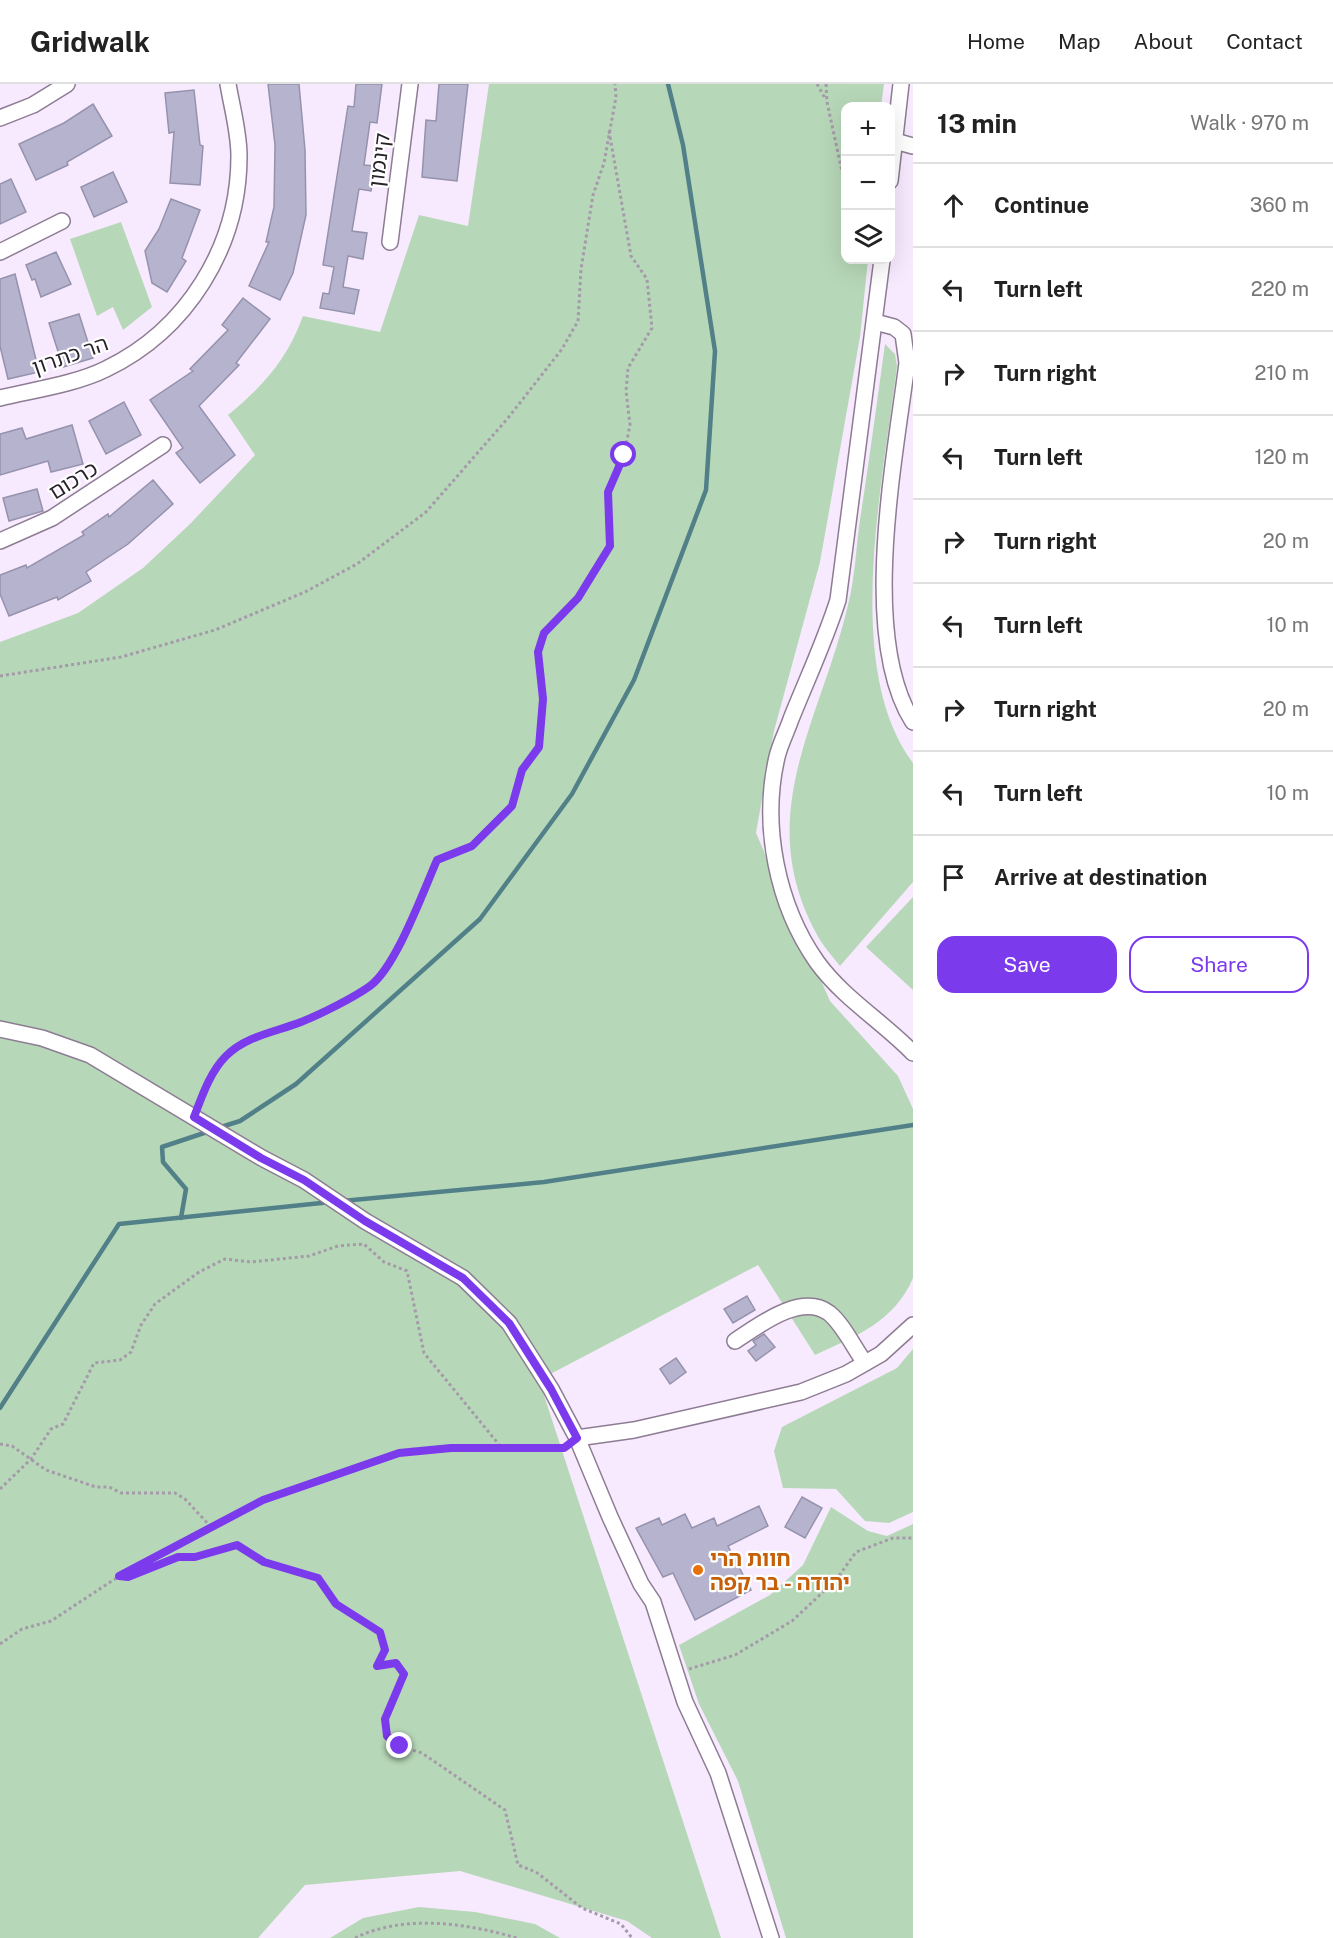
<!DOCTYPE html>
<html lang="en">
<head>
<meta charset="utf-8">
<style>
	:root { --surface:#fff; --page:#f6f6f6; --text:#222; --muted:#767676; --line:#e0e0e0; --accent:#7c3aed }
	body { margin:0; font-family:"Public Sans","Noto Sans Hebrew",sans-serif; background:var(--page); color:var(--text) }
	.controls { position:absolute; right:18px; top:18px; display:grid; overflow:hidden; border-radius:12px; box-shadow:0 6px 24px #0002 }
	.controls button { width:54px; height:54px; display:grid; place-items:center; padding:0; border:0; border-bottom:2px solid var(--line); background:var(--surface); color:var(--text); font:30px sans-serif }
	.stop { position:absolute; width:18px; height:18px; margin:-14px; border:4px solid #7c3aed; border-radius:50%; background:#fff }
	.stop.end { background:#7c3aed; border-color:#fff; box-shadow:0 2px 6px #0008 }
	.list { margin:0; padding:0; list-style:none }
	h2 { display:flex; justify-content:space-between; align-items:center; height:78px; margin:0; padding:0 24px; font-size:26px }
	h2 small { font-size:20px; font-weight:400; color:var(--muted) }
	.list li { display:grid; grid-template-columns:39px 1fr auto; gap:18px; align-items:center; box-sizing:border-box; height:84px; padding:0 24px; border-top:2px solid var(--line) }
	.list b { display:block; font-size:22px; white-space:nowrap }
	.list em { font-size:20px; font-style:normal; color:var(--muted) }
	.actions { display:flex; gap:12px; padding:18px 24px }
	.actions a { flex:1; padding:14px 0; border:2px solid var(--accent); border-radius:18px; text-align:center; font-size:21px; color:var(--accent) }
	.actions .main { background:var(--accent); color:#fff }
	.icon { flex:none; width:33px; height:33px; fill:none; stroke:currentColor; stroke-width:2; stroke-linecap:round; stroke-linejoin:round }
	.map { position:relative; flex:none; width:913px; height:1854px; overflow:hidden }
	header { display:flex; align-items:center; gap:36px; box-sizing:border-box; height:84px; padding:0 30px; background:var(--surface); border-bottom:2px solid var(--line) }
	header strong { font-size:28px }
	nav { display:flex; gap:33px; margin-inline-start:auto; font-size:21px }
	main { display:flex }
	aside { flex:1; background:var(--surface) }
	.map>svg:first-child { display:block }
	.green { fill:#b7d8b8 }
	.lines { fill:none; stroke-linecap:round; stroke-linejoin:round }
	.stream { stroke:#528089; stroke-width:4.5 }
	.building { fill:#b6b3cf; stroke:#9592ad; stroke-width:1.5 }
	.minor-casing { stroke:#8d7c93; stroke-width:18 }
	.path { stroke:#a59aaa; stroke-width:3; stroke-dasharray:3 3; stroke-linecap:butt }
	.minor { stroke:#fff; stroke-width:15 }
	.route { stroke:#7c3aed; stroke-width:8 }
	.food-dot { fill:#e8710a; stroke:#fff; stroke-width:2 }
	.labels { text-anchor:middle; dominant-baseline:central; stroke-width:4.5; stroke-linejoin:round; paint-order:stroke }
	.street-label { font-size:21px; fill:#28222b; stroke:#fff }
	.food-label { font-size:21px; font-weight:bold; fill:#c56008; stroke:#fff; text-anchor:start }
</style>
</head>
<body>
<header>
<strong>Gridwalk</strong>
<nav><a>Home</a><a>Map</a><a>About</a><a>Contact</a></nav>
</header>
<main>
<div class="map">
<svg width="913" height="1854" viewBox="0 0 913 1854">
	<rect width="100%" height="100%" fill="#f8eafe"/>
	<g class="green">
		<path d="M489,0H884L881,22H846V176H868L860,253L820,478L774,647L756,749L830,917L898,992L913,1025V1194C894,1238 856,1252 815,1271L758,1181L539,1296L721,1854H652L627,1837L460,1787L305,1801L258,1854H0V558L78,529L143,484L191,439L255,371L228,331C263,302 287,276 303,232L380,248L419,131L468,142Z"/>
		<polygon points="121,138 152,223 123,246 113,223 97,232 70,155"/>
		<path d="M885,260L895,270L897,282C884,395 841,583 913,679V798L840,882C832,872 822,861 816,849C752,729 821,637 848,521C855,494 856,464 860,436C869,377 877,319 885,260Z"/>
		<polygon points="913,813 913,906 866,863"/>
		<polygon points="913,1265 913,1428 889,1439 865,1437 836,1405 783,1404 774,1367 782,1343 897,1284"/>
		<polygon points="831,1423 868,1447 887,1452 913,1440 913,1854 786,1854 738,1697 699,1620 679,1561 770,1511 803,1481"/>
		<polygon points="419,1823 475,1828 535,1840 560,1854 330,1854 363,1834"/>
	</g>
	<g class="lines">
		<g class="stream">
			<polyline points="221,1043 240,1037 296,1000 480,835 572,710 634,596 706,406 715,267 683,61 668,0"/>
			<polyline points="342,1117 544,1098 913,1041"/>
			<polyline points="181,1134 186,1105 163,1078 162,1063 210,1047"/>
			<polyline points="0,1324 119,1140 331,1118"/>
		</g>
	</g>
	<g class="building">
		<polygon points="268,0 299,0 305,66 306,131 293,189 280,216 249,202 269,158 266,158 274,123 275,61"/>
		<polygon points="356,0 382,0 377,39 370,38 364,81 375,82 371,107 359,105 352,147 367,149 363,175 348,172 343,203 359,206 354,230 320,224 323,209 329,210 334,183 323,181 348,22 354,23"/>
		<polygon points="439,0 468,0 457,97 422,93 426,36 436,37"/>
		<polygon points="194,6 200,61 203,62 200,101 170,99 174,48 169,49 165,9"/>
		<polygon points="93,20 112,52 67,78 68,81 36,96 19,60 64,39"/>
		<polygon points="113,88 127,118 94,133 81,103"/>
		<polygon points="11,95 26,128 0,140 0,100"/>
		<polygon points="171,115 200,126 182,174 186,177 167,208 152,199 145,167 159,145"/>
		<polygon points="56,168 71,200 41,213 35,195 32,196 26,181"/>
		<polygon points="15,190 39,288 8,295 0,262 0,195"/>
		<polygon points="243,214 270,235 236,279 239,281 199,322 235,371 200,399 176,369 183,364 150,316 193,287 190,285 228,246 222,241"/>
		<polygon points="79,230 93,274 63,283 49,239"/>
		<polygon points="124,318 141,351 106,370 89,337"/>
		<polygon points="72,341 83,380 51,388 48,377 0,391 0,350 22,344 26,355"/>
		<polygon points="153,396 173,420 128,460 86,488 91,497 58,516 57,513 9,532 0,510 0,491 26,481 27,484 84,451 82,448 108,430 109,433"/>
		<polygon points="37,405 43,427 9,437 3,414"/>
		<polygon points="747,1212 755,1226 733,1239 724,1225"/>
		<polygon points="764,1250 775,1263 756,1277 748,1267 756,1261 753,1257"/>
		<polygon points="676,1274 686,1288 670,1300 660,1285"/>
		<polygon points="802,1413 822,1424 805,1454 785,1443"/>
		<polygon points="759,1422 768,1442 728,1462 751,1506 695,1536 673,1489 663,1493 636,1444 659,1434 662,1441 685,1430 692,1444 714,1434 717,1442"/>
	</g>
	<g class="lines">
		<g class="minor-casing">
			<g id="minor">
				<polyline points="0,34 33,21 67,0"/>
				<polyline points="895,57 913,62"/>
				<polyline points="890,97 901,0"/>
				<polyline points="390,158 410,0"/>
				<polyline points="0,168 62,137"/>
				<path d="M882,176L838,516C825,557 807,595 791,635C787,647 780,660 777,673C761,741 777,821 817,878C843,914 883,938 913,969"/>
				<path d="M875,238L894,243L903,250L907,279C895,375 859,553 913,638"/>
				<path d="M0,314C33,306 76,300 106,285C187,246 239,163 239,72C239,48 232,24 228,0"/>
				<polyline points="0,457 52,434 163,361"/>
				<polyline points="0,945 42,954 90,971 262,1074 304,1096 365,1137 463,1194 509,1239 551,1305 577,1354 610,1433 641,1500 653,1518 685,1618 718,1689 771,1854"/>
				<path d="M735,1257C758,1242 801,1208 829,1229C843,1240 854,1264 865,1279"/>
				<polyline points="577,1354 634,1346 801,1308 846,1290 881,1270 913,1241"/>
			</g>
		</g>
		<g class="path">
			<polyline points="817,0 826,16"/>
			<polyline points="826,0 827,18 846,106"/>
			<polyline points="0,592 121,573 215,546 305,508 357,480 426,428 508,334 562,265 578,237 581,185 593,111 604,79 616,13 615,0"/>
			<path d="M199,1020C205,1004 214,985 226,972C246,952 275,948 301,938C321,930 353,915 370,902C396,883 423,808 437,776L472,762L512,722L522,686L539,663L543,615L538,568L544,549L578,514L610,462L608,408L624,371L630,341L626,307L628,284L652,244L647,195L631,172L609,47"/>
			<polyline points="0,1360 12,1362 46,1386 96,1403 109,1403 121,1409 175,1409 185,1415 211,1443"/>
			<polyline points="0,1405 31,1375 51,1345 63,1340 94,1279 120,1276 131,1268 141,1241 155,1220 199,1188 225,1175 251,1178 309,1172 338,1162 364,1160 384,1178 407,1187 424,1269 501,1363"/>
			<polyline points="119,1492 128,1493 179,1473 195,1473 237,1461 264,1478 318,1494 335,1520 380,1548 385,1566 377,1583 396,1579 404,1590 385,1635 387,1651 400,1662 422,1669 505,1726 518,1781 536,1788 582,1824 621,1840 632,1854"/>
			<polyline points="0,1560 22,1545 51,1537 124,1489 263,1416 399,1369 451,1364 566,1363"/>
			<polyline points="689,1585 735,1571 792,1537 836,1496 856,1468 893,1454 913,1454"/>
			<path d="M355,1854C404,1830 466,1839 517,1854"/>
		</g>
		<use href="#minor" class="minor"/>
	</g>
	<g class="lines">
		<path class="route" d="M400,1662L387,1652L385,1635L404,1590L396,1579L377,1582L385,1566L380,1548L336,1520L318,1494L264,1478L237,1461L195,1473H178L128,1493L119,1492L263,1416L399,1369L451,1364H564L577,1354L551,1305L509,1239L463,1194L365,1137L304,1096L261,1074L194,1033C202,1012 210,988 226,972C246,952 275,948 301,938C321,930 353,914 370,902C396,883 423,808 437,776L472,762L512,722L522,686L539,663L543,615L538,568L544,549L578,514L610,462L608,408L624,371"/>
	</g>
	<circle class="food-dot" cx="698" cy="1486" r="6"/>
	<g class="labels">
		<g class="street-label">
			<text transform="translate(379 76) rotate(-83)">קינמון</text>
			<text transform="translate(70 271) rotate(-19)">הר כתרון</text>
			<text transform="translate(73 396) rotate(-32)">כרכום</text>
		</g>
		<g class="food-label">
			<text x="710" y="1474">חוות הרי<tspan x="710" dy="24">יהודה - בר קפה</tspan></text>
		</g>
	</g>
</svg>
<div class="controls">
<button>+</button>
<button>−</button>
<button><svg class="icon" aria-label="layers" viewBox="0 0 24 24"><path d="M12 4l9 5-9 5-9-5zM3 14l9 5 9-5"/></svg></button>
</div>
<div class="stop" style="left:624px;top:371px"></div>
<div class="stop end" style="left:400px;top:1662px"></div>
</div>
<aside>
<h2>13 min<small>Walk · 970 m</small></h2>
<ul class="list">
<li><svg class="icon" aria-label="ahead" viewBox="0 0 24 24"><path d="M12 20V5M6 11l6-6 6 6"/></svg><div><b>Continue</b></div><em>360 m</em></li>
<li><svg class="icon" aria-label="left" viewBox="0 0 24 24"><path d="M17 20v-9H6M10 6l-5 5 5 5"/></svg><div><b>Turn left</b></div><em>220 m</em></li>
<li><svg class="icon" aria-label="right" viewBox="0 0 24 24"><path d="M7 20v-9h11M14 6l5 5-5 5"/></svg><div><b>Turn right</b></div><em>210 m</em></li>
<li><svg class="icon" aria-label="left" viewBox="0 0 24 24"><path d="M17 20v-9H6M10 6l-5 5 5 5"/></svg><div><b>Turn left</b></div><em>120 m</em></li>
<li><svg class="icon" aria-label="right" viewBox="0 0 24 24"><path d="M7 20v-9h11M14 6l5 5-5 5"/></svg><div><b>Turn right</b></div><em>20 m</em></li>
<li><svg class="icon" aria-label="left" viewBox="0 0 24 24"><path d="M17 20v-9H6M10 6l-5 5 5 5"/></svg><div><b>Turn left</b></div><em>10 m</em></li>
<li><svg class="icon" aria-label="right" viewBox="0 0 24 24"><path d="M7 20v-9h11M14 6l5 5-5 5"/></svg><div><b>Turn right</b></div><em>20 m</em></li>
<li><svg class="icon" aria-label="left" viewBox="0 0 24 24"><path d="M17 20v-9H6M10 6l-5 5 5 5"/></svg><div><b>Turn left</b></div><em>10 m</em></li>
<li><svg class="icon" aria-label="arrive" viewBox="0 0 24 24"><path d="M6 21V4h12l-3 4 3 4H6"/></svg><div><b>Arrive at destination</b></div></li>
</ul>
<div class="actions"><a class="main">Save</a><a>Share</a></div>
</aside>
</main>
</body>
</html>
